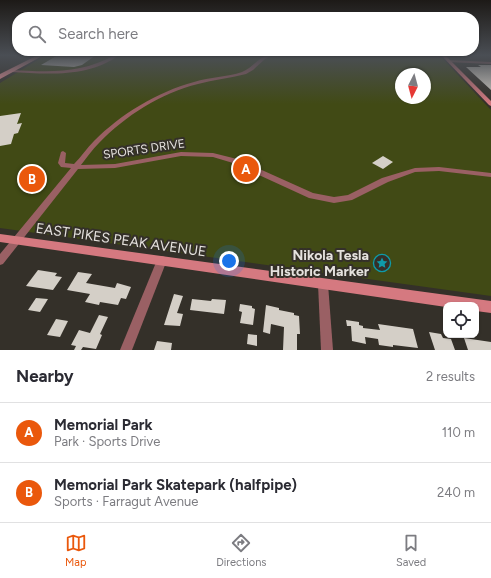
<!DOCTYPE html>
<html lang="en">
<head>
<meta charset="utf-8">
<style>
	:root { --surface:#fff; --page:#f2f2f3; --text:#2b2b33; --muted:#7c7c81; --line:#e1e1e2; --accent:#ea580c }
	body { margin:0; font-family:Figtree,sans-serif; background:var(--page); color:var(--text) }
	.controls { position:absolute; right:12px; bottom:12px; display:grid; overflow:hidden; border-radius:8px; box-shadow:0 1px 3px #0004 }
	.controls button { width:36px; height:36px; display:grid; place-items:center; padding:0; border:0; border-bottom:1px solid var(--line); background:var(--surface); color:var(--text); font:20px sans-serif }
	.compass { position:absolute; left:395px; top:68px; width:36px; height:36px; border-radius:50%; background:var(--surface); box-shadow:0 1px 3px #0004; rotate:186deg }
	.you { position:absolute; left:229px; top:261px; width:14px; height:14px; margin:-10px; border:3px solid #fff; border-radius:50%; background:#1a73e8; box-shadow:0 0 0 6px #1a73e833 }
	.badge { display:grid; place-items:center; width:26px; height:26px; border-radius:50%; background:var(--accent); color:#fff; font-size:13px; font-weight:700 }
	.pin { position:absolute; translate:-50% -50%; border:2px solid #fff; box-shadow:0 1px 4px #0006 }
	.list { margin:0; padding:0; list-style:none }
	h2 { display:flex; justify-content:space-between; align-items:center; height:52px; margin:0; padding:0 16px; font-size:17px }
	h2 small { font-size:13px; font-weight:400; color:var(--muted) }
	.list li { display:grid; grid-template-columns:26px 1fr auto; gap:12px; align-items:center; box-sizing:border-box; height:60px; padding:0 16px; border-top:1px solid var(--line) }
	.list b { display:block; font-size:15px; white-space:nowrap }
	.list p { margin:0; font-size:13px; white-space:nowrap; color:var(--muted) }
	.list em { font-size:13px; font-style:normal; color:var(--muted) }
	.icon { flex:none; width:22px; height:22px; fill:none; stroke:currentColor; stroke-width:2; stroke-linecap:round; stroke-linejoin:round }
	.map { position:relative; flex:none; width:491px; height:350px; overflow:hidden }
	.search { position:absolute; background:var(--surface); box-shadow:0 1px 3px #0004; left:12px; right:12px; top:12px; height:44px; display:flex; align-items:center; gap:10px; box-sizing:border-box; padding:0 14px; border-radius:16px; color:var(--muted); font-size:15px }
	.sheet { height:172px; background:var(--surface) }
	nav { display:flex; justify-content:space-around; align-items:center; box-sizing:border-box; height:56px; border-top:1px solid var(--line); background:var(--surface); font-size:11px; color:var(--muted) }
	nav a { display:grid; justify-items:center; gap:2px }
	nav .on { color:var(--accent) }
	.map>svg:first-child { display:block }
	.green { fill:#414a15; fill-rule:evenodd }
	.building { fill:#d4cfc7 }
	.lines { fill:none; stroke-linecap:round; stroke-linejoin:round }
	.minor { fill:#9a6064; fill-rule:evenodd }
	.secondary { fill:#d57980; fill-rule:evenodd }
	.primary { fill:#f4959c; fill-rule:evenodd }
	.labels { text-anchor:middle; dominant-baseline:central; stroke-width:4; stroke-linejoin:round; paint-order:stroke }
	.street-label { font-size:12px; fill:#e5e2de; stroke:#343029 }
	.near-street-label { font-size:14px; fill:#e5e2de; stroke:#343029 }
	.near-poi-label { font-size:14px; font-weight:bold; fill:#e5e2de; stroke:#343029; text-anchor:end }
</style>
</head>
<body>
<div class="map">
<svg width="491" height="350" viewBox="0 0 491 350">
	<rect width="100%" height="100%" fill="#343029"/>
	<path class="green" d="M46,55H422L424,57L442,58L491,110V296L0,228V83ZM401,74H425V98H401Z"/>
	<g class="building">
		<polygon points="58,55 96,55 82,65 74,67 41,65"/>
		<polygon points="478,65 491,65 491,90 466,67 481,67"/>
		<polygon points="21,113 17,124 22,123 18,133 14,134 11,144 0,146 0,116"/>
		<polygon points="383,156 393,162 383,169 372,163"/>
		<polygon points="38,270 57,273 55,276 62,277 53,290 26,286"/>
		<polygon points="78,272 92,274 86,283 115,288 117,283 131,287 126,299 121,298 118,305 100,302 99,305 85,302 90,294 67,290"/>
		<polygon points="174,294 183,296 177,313 183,314 180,326 164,325"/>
		<polygon points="36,298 48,299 40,312 28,310"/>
		<polygon points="192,299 211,301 212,299 226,300 224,314 190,310"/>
		<polygon points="240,304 252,306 252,308 255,309 253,325 240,323 242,312 239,311"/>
		<polygon points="266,305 279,308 279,310 294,313 294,315 299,316 300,334 297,334 297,350 283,350 284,327 271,324 270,334 263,332"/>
		<polygon points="99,315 108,317 100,334 102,335 96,349 83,347 81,350 74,350 76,346 71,345 79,330 90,333"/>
		<polygon points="56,319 68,321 60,337 47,335"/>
		<polygon points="346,320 359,322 359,325 363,326 363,328 380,330 378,324 413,329 418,348 393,345 393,347 379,345 378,339 365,337 366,344 352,341 351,326 347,326"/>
		<polygon points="429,332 441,334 443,338 451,339 455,350 435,350"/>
		<polygon points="248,334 257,335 257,346 247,344"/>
		<polygon points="464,338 491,342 491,350 468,350"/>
		<polygon points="157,341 172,343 171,350 154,350"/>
	</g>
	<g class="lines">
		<g class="minor">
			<path d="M115,55H119C89,78 46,74 11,72L9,71L11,70C50,72 80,74 115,55Z"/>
			<path d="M268,55H273L265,59L253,70L246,74C230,78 213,80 198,84C161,93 125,116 99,143C92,150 87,157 81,165L115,164L181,152L213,153L237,159L313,193L334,197L348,195L382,178L415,168L439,167L491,173V177L439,171L415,172L388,182L352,200L334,203L309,198L233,163L213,157L181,156L115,168L78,169L3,264L0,265V254L71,168L61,167L58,163L61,152L63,151L66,153L65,163L74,164C81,157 87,148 94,141C121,114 157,92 194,82C210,77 227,77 242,72C252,68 258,58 268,55Z"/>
			<polygon points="449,60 491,62 491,64 448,62 447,61"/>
			<polygon points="162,256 165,257 167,260 132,350 120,350 157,260 159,257"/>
			<polygon points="323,279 326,281 328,284 333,350 321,350 318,284 320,281"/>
		</g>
		<g class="secondary">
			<polygon points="441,55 445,55 491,101 491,106 489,105"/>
			<polygon points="0,234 491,301 491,313 476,311 476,305 446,305 446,307 0,242"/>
		</g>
		<polygon class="primary" points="38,55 44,55 0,79 0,74"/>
	</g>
	<linearGradient id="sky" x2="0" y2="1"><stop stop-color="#1d1a17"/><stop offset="0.53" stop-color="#4a4e54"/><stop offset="1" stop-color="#4a4e54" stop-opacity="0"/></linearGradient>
	<rect width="491" height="104" fill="url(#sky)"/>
	<defs>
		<g id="sight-ring" transform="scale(0.9)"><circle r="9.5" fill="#343029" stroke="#0f9aa8" stroke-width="1.5"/><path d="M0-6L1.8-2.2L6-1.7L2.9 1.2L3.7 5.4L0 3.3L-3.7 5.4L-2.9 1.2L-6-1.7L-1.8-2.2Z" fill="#0f9aa8"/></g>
	</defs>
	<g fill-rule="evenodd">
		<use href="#sight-ring" x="382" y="263"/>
	</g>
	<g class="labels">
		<g class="street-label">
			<text transform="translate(144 149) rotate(-8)">SPORTS DRIVE</text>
		</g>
		<g class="near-street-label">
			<text transform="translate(121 240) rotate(8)">EAST PIKES PEAK AVENUE</text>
		</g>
		<g class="near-poi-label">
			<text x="369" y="255">Nikola Tesla<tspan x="369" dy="16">Historic Marker</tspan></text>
		</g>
	</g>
</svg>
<div class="controls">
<button><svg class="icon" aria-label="locate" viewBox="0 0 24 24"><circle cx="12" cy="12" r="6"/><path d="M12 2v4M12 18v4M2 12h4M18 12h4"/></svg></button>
</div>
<svg class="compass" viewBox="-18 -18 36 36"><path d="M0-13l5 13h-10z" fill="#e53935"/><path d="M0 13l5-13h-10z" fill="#7c7c81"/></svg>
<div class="you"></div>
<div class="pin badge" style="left:246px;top:169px">A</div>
<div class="pin badge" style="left:32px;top:179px">B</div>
<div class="search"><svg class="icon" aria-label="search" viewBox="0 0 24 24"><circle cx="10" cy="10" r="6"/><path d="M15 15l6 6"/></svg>Search here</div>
</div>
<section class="sheet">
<h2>Nearby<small>2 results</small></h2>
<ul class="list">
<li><span class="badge">A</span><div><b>Memorial Park</b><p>Park · Sports Drive</p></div><em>110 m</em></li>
<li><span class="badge">B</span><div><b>Memorial Park Skatepark (halfpipe)</b><p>Sports · Farragut Avenue</p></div><em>240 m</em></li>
</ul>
</section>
<nav>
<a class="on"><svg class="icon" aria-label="map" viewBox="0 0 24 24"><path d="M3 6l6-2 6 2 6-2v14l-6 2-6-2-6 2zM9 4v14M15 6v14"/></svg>Map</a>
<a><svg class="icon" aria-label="directions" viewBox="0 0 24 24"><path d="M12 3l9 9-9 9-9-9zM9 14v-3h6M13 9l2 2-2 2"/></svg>Directions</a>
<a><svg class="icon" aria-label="saved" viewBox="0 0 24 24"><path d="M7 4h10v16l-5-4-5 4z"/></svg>Saved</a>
</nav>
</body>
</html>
